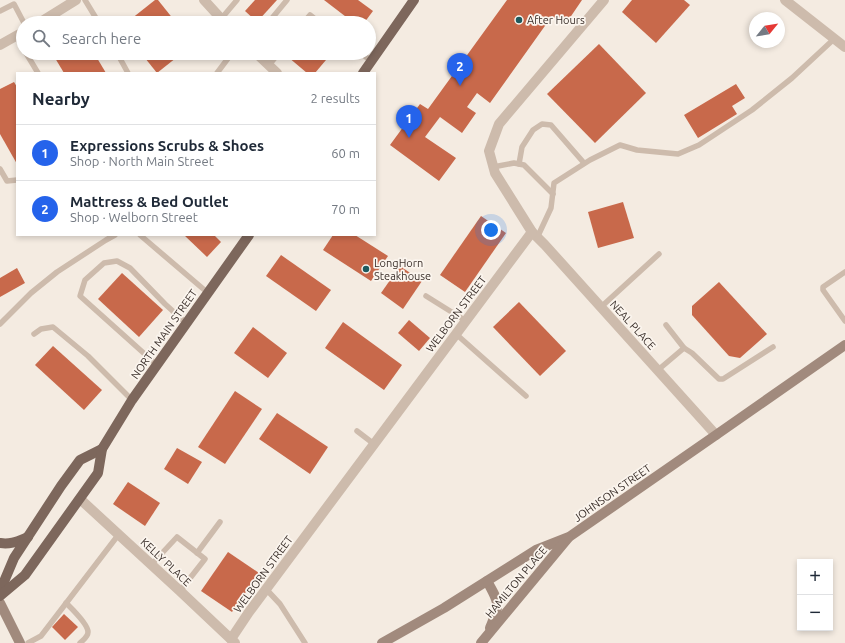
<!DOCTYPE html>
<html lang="en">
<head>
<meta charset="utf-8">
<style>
	:root { --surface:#fff; --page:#f6f6f7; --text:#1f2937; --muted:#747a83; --line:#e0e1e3; --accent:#2563eb }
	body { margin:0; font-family:Ubuntu,sans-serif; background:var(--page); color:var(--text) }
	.controls { position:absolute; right:12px; bottom:12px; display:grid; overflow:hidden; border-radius:0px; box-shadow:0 2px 6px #0003 }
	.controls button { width:36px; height:36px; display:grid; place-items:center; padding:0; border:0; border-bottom:1px solid var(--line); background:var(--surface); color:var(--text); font:20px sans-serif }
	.compass { position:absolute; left:749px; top:12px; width:36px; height:36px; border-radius:50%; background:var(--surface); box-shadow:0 2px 6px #0003; rotate:60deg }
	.you { position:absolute; left:491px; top:230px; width:14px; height:14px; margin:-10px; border:3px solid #fff; border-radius:50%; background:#1a73e8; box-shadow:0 0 0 6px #1a73e833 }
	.badge { display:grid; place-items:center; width:26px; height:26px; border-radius:50%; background:var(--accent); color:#fff; font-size:13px; font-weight:700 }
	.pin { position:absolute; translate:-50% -33px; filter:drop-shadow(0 1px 2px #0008) }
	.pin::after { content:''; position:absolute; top:21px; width:14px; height:12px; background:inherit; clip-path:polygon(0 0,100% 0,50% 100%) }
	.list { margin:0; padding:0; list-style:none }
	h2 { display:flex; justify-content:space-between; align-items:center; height:52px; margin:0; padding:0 16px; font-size:17px }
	h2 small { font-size:13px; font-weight:400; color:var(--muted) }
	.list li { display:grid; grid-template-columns:26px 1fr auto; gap:12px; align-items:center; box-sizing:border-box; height:56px; padding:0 16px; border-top:1px solid var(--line) }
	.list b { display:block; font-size:15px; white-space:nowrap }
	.list p { margin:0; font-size:13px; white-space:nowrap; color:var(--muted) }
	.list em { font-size:13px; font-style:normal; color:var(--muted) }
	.icon { flex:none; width:22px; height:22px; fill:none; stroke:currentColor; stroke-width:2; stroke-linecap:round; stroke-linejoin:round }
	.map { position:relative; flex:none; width:845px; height:643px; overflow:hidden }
	.search { position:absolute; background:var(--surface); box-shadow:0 2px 6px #0003; left:16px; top:16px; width:360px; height:44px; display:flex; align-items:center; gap:10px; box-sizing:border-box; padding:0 14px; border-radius:22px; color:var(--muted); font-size:15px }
	.panel { position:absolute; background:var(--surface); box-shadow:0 2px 6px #0003; left:16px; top:72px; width:360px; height:164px; border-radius:0px }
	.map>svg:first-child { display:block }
	.building { fill:#c8694b }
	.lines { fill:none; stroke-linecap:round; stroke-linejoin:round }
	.lane { stroke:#cdbbac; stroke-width:5.5 }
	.street { stroke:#cdbbac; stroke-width:10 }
	.secondary { stroke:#a18a7d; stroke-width:10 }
	.primary { stroke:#7d675c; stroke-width:10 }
	.poi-dot { fill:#1f5a5e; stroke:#fbf5ee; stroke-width:1.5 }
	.labels { text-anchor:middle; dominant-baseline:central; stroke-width:3.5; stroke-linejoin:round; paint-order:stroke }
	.poi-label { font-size:11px; fill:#3b302b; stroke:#fbf5ee; text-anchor:start }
	.street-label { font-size:11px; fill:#3b302b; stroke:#fbf5ee }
</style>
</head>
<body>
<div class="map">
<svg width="845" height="643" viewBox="0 0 845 643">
	<rect width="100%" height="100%" fill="#f4ebe1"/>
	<g class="building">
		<polygon points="155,0 158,0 174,20 170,23 126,23"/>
		<polygon points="255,0 277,0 257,22 245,11"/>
		<polygon points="324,0 358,0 373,11 364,23 354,23"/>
		<polygon points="507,0 582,0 565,25 552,16 490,103 477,93 467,107 476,113 462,133 440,117 425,137 456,158 439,181 390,145 420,104 428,109"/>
		<polygon points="632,0 684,0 690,5 656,43 622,12"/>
		<polygon points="599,44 646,93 595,143 547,94"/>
		<polygon points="64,53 94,53 106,73 64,73 55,58"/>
		<polygon points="141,53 180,53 181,54 157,73"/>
		<polygon points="291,53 318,53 326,60 315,73 307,73 288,57"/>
		<polygon points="14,82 17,87 17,164 0,134 0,89"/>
		<polygon points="736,84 745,98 732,106 737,114 698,138 684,115"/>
		<polygon points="623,202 634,238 598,248 588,212"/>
		<polygon points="481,216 506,233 465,292 440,275"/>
		<polygon points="184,235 214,235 221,242 207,257"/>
		<polygon points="333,235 355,235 388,256 371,281 323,250"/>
		<polygon points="281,255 331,290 316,311 266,276"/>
		<polygon points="400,266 422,281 403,309 381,293"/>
		<polygon points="17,268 25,283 0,297 0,278"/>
		<polygon points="122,273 163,310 139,337 98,299"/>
		<polygon points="719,282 767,334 740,358 729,356 692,315 692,306"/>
		<polygon points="519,302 566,351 540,376 493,327"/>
		<polygon points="409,320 430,338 419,351 398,333"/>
		<polygon points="343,322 402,365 384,390 325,348"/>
		<polygon points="253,327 287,353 268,378 234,353"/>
		<polygon points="53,346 102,390 84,410 35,365"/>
		<polygon points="235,391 262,409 225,464 198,447"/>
		<polygon points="277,413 328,447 310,474 259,439"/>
		<polygon points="177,448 202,462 188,484 164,469"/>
		<polygon points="128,482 160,503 145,526 113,504"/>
		<polygon points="228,552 259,573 232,612 201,591"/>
		<polygon points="64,614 78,627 65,640 52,627"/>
	</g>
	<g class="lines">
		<g class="lane">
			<polyline points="85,0 99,23"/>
			<polyline points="0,11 14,4 24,23"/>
			<polyline points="221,19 237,0"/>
			<polyline points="268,23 287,0"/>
			<polyline points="303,23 310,15 320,23"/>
			<polyline points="16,36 23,48"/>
			<polyline points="26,53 38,73"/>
			<polyline points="117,53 128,73"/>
			<polyline points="361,53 371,61"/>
			<polyline points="269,65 279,53"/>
			<polyline points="217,73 232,53"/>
			<polyline points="519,164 522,147 533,130 542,124 551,125 584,163"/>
			<polyline points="493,167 514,163 524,165 553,194"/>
			<polyline points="0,169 7,181 17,180"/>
			<polyline points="140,235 208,293"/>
			<polyline points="537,238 551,208 554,183 590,160 620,145 637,150 678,154 699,145 752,110 792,78 834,39"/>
			<polyline points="845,272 823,287 823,290 845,321"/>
			<polyline points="426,296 466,321"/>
			<polyline points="601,307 659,254"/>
			<polyline points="0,324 31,293 57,272 106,240 115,235"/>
			<polyline points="666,325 684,348"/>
			<polyline points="34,334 41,329 53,327 88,356 132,400"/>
			<polyline points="456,334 526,396"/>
			<polyline points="157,365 80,296 85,280 104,263 117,261 130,268 165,304 186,323"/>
			<polyline points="658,370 684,348 692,353 719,379 723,379 773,347"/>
			<polyline points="357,431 374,444"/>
			<polyline points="197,553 220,522"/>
			<polyline points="151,565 177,537 205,559 180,591"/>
			<polyline points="266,589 280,604 305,643"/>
			<path d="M66,603C72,609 88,624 88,632C88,637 83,640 80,643"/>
			<polyline points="28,643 41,636 119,534"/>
		</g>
		<g class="street">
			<polyline points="204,0 225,23"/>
			<polyline points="604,0 499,124 489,151 495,173 532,232 545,245 716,435"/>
			<polyline points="785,0 845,47"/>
			<polyline points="39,23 76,0"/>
			<polyline points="0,45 23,32"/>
			<polyline points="256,53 277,73"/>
			<polyline points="80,499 180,591 235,643"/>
			<polyline points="231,639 249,612 532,232"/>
		</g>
		<g class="secondary">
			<path d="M487,581C500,604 500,604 490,628"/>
			<polyline points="0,603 20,643"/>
			<polyline points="382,643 444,608 536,550 569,537 716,435 845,345"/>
			<polyline points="481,643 568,538"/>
		</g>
		<g class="primary">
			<polyline points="363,73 414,0"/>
			<path d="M0,543C10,545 18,541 28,537"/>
			<polyline points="0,591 14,558 61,486 80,460 102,449"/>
			<polyline points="0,596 25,575 98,473 102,449 132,400 249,235"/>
		</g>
	</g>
	<g class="poi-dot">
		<circle cx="519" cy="20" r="4"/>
		<circle cx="366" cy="269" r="4"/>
	</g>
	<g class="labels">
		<g class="poi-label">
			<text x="527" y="20">After Hours</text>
			<text x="374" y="263">LongHorn<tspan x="374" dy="13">Steakhouse</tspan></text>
		</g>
		<g class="street-label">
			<text transform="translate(456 314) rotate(-53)">WELBORN STREET</text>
			<text transform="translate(633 325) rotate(48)">NEAL PLACE</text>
			<text transform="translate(164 334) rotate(-55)">NORTH MAIN STREET</text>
			<text transform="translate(612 493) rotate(-35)">JOHNSON STREET</text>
			<text transform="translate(166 562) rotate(43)">KELLY PLACE</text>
			<text transform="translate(263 574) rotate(-54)">WELBORN STREET</text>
			<text transform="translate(516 582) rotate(-50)">HAMILTON PLACE</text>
		</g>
	</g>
</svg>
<div class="controls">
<button>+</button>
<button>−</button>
</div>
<svg class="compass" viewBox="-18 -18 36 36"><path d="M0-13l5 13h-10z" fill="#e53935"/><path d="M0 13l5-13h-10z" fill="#747a83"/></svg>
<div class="you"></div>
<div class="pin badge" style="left:409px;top:138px">1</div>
<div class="pin badge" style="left:460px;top:86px">2</div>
<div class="search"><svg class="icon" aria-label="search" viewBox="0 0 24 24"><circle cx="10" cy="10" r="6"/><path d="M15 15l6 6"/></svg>Search here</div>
<section class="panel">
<h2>Nearby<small>2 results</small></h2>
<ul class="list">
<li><span class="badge">1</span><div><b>Expressions Scrubs &amp; Shoes</b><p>Shop · North Main Street</p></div><em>60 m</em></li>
<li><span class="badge">2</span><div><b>Mattress &amp; Bed Outlet</b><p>Shop · Welborn Street</p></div><em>70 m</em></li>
</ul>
</section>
</div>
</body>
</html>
